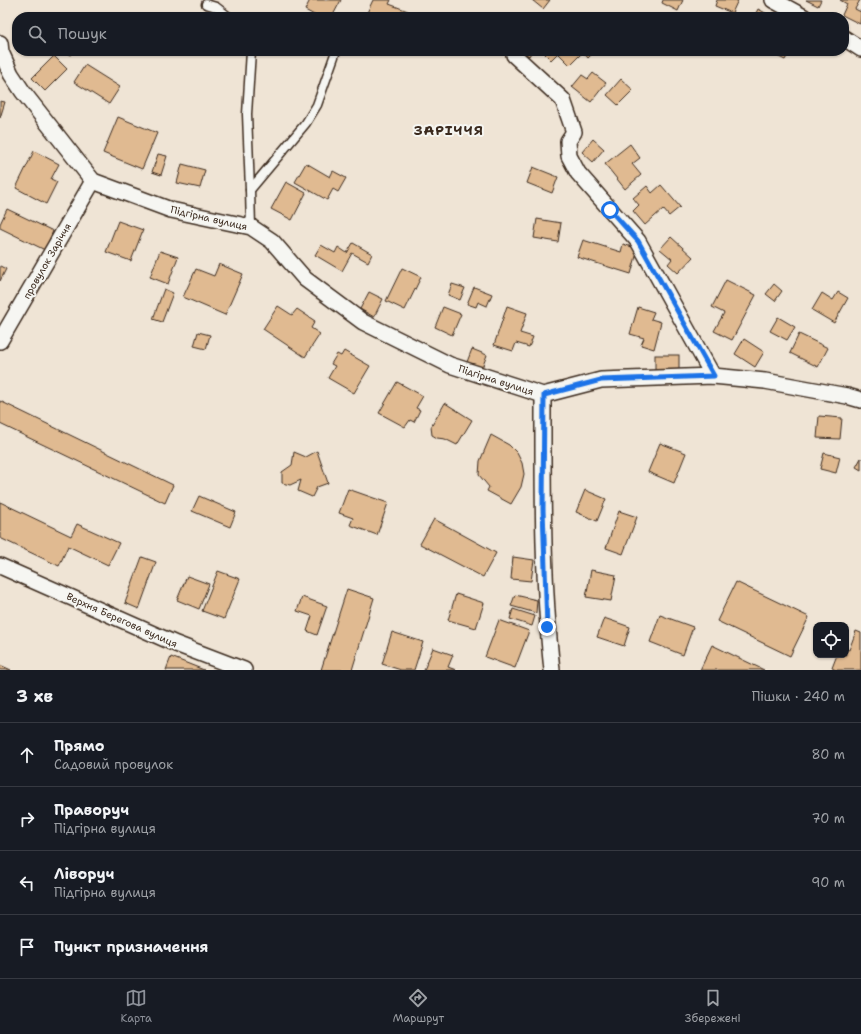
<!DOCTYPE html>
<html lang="uk">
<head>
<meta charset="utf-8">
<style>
	:root { --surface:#171b24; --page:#242831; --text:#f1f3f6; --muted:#9ea1a6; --line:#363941; --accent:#8c9099 }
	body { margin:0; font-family:"Shantell Sans",sans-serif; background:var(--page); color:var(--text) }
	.controls { position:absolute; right:12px; bottom:12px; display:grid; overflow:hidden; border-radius:8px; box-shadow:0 1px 3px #0004 }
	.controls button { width:36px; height:36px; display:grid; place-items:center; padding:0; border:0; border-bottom:1px solid var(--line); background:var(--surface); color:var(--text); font:20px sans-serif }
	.stop { position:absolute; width:12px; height:12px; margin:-9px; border:3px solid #1a73e8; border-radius:50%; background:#fff }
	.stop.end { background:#1a73e8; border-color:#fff; box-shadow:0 1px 4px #0008 }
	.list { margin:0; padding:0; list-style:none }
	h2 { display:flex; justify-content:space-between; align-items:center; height:52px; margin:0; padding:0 16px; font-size:17px }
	h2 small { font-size:13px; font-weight:400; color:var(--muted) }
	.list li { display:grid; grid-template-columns:26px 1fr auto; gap:12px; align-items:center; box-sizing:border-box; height:64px; padding:0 16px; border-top:1px solid var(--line) }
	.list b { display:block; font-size:15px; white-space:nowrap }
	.list p { margin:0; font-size:13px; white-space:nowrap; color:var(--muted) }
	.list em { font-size:13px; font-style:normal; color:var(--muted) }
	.icon { flex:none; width:22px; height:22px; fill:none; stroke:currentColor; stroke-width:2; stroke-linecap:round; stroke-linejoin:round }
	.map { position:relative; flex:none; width:861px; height:670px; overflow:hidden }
	.search { position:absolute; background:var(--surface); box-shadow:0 1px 3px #0004; left:12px; right:12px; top:12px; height:44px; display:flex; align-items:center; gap:10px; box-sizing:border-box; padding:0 14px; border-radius:16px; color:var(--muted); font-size:15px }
	.sheet { height:308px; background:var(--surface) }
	nav { display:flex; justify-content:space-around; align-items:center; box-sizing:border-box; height:56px; border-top:1px solid var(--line); background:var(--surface); font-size:11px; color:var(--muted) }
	nav a { display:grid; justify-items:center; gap:2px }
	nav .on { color:var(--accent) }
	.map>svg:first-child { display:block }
	.building { fill:#e0ba91; stroke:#3b2a1e }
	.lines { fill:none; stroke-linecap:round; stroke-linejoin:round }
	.service-casing { stroke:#3b2a1e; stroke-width:11 }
	.minor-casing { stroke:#3b2a1e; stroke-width:18 }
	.service { stroke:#f6f6f2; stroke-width:8 }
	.minor { stroke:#f6f6f2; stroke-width:15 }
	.route { stroke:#1a73e8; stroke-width:5 }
	.labels { text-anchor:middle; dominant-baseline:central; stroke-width:4; stroke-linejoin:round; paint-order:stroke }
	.street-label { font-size:10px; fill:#3b2a1e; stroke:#f6f6f2 }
	.district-label { font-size:14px; font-weight:bold; letter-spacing:1px; fill:#3b2a1e; stroke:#f6f6f2 }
</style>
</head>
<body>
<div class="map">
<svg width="861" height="670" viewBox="0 0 861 670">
	<rect width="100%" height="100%" fill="#efe4d5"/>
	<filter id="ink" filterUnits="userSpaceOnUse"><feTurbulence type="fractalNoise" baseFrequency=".025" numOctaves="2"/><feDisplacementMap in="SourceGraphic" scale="8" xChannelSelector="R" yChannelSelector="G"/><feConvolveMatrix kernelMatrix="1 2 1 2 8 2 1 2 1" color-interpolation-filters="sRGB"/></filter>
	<g filter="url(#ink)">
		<g class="building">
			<polygon points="310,0 341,0 332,17 318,17 305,10"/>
			<polygon points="373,0 391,0 389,4 408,11 405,17 365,17"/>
			<polygon points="532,0 550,0 543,9"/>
			<polygon points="663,0 683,0 678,11 662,3"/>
			<polygon points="717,0 738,0 732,13 715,6"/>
			<polygon points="806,0 821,0 818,6"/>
			<polygon points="840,0 860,0 855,9 861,12 860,24 842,15 847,4"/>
			<polygon points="758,9 773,17 754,17"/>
			<polygon points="65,51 74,51 71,55"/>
			<polygon points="522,51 532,51 529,56"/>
			<polygon points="548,51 595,51 588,58 583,52 570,65 558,53 551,60 545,54"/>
			<polygon points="767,51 790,51 785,60"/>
			<polygon points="54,56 67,69 45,91 32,78"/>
			<polygon points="85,65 120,87 109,104 74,82"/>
			<polygon points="593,73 606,83 591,102 572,87 582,75 588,79"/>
			<polygon points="621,79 633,90 618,105 607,95"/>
			<polygon points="0,101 5,102 0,118"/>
			<polygon points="118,117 157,133 142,169 103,153"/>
			<polygon points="593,139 604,149 593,162 582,152"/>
			<polygon points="630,144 640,158 632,164 641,175 625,189 605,164"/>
			<polygon points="34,151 59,164 51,179 57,182 46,204 16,188"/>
			<polygon points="158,154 167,156 161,175 152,172"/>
			<polygon points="306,163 330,177 333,171 346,178 338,192 333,189 327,200 295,182"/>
			<polygon points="182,164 205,170 200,188 177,183"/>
			<polygon points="533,167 558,177 552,193 527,183"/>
			<polygon points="286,182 306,193 292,220 271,209"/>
			<polygon points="661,185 680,207 669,216 663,209 645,225 633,211 639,205 633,198 647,186 652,193"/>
			<polygon points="7,209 53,231 45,250 0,228 0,224"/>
			<polygon points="537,219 561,223 558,242 534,238"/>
			<polygon points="118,221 143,230 131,261 106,252"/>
			<polygon points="671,237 693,257 678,273 668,264 672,259 660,249"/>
			<polygon points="583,240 621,252 623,244 638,249 631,274 577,257"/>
			<polygon points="353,243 372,254 368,262 352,253 342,271 315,255 321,245 335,253 338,247 347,253"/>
			<polygon points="160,251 178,257 168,284 150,277"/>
			<polygon points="219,264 243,274 225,315 183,297 196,269 214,276"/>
			<polygon points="0,266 6,269 0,281"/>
			<polygon points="402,268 421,277 405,310 386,301"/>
			<polygon points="726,280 756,295 732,340 714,331 724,313 712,307"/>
			<polygon points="452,284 465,288 460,300 448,295"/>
			<polygon points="774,284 782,291 775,301 766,294"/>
			<polygon points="474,287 492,294 487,306 478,302 476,307 467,304"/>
			<polygon points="164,289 173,293 162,322 153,319"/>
			<polygon points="369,292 383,299 374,317 360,309"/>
			<polygon points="838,292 848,298 834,323 812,310 822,293 833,300"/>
			<polygon points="278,306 292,315 297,309 315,321 311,328 320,334 305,357 263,329"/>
			<polygon points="507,306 527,313 520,333 533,337 529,347 516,343 513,351 494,345"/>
			<polygon points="443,307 461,314 452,335 435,327"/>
			<polygon points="638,307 654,312 651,319 661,322 654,349 641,345 644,338 630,334"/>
			<polygon points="778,317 795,327 787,340 770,331"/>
			<polygon points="198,332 210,335 206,349 194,346"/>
			<polygon points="799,334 828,348 818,367 790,353"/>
			<polygon points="744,339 764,352 755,367 735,354"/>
			<polygon points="472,349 487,355 482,368 467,362"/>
			<polygon points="344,351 370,366 354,393 328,378 335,366 331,364 337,354 341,356"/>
			<rect x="655" y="355" width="24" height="16"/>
			<polygon points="397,382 423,396 416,408 420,410 414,422 410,420 405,427 379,413"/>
			<polygon points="0,401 173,485 165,503 0,424"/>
			<polygon points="445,403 472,420 457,445 445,439 437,438 432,435 431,427"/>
			<polygon points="819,416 842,418 840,439 817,438"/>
			<polygon points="491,435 509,445 517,453 522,463 524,474 521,487 511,504 487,491 489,487 479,475 480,461"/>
			<polygon points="660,443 686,453 674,483 648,472"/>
			<polygon points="317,451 328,483 317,487 312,497 298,491 301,480 290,485 282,483 282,472 292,465 294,452 306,457"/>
			<polygon points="824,453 840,457 836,473 820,469"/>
			<polygon points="861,458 861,470 856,467"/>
			<polygon points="348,489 388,503 377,535 350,525 353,518 339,513"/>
			<polygon points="585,490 606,499 597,521 576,512"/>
			<polygon points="199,496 236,512 230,527 192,511"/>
			<polygon points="0,502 71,536 77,524 119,543 108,565 68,546 59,566 0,538"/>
			<polygon points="619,511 637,517 623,554 606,548"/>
			<polygon points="434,519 496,553 483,577 420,544"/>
			<polygon points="142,557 156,562 139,609 125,603"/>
			<polygon points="513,557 534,560 531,581 511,579"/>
			<polygon points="591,570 616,575 611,601 586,597"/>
			<polygon points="218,571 240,579 224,619 202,611"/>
			<polygon points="187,576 209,584 199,609 177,600"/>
			<polygon points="736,582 809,617 790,656 717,621"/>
			<polygon points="347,589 374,598 352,670 321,670"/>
			<polygon points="456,594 484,603 476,628 448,620"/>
			<polygon points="515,595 537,600 536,613 511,606"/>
			<polygon points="302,597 327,606 317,635 307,631 312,616 297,611"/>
			<polygon points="513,609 535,616 532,626 510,619"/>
			<polygon points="660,615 693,627 683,655 650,642"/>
			<polygon points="604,618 630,627 624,646 597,637"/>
			<polygon points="499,620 529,631 515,668 485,657"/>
			<polygon points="856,631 861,633 861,670 836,670 832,668 837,655 846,655 846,649 849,650"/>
			<polygon points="392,632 423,642 414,670 401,670 382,664"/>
			<polygon points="712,645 764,670 700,670"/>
			<polygon points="433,648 453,655 448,667 456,670 424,670"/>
			<polygon points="171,657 204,670 166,670"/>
			<polygon points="0,665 11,670 0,670"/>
		</g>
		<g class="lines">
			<g class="service-casing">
				<g id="service">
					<polyline points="206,4 216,7 229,17"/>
					<polyline points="250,190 247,114 251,51"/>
					<polyline points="251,227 250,190 306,123 317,105 336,51"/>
				</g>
			</g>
			<g class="minor-casing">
				<g id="minor">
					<polyline points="773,0 804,17"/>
					<polyline points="844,38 861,49"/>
					<polyline points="0,43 1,52 11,74 23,92 93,181 171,210 251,227 272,241 305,279 363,322 450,365 543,395 601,380 713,376 765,381 847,396 861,400"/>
					<polyline points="514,55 563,100 574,132 568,141 569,156 578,173 638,241 713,376"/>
					<polyline points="0,341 93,181"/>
					<path d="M543,395C543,487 542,579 552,670"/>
					<polyline points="0,566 176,644 244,670"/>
				</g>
			</g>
			<use href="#service" class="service"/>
			<use href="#minor" class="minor"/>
		</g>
	</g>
	<g class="lines" filter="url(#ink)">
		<polyline class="route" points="547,627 543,509 544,395 601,380 714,376 638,241 610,210"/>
	</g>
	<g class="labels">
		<g class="street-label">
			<text transform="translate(209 218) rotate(13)">Підгірна вулиця</text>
			<text transform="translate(47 261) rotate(-60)">провулок Заріччя</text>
			<text transform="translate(496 380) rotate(18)">Підгірна вулиця</text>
			<text transform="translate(122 620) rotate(24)">Верхня Берегова вулиця</text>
		</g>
		<g class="district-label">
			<text x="449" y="130">ЗАРІЧЧЯ</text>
		</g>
	</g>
</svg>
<div class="controls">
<button><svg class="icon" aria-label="locate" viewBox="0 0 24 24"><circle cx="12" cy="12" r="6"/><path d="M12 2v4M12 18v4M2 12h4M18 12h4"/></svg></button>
</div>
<div class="stop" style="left:610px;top:210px"></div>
<div class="stop end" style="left:547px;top:627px"></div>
<div class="search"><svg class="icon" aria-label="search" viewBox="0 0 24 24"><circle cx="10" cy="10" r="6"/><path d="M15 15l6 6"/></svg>Пошук</div>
</div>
<section class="sheet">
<h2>3 хв<small>Пішки · 240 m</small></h2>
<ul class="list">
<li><svg class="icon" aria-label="ahead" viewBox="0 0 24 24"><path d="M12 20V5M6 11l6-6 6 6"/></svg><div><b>Прямо</b><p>Садовий провулок</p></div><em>80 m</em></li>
<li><svg class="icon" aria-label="right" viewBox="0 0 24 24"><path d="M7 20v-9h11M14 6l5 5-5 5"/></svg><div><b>Праворуч</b><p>Підгірна вулиця</p></div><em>70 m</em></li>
<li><svg class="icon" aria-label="left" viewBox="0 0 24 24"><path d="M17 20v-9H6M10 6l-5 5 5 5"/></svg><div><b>Ліворуч</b><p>Підгірна вулиця</p></div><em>90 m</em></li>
<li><svg class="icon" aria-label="arrive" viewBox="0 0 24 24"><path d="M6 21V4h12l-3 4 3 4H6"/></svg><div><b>Пункт призначення</b></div></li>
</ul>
</section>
<nav>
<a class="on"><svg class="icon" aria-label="map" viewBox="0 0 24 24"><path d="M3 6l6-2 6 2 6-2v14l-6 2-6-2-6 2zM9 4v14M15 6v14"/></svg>Карта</a>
<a><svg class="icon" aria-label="directions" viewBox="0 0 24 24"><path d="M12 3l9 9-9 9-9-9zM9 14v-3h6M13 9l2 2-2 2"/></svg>Маршрут</a>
<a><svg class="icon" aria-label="saved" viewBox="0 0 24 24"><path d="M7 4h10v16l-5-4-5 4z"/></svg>Збережені</a>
</nav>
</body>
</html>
